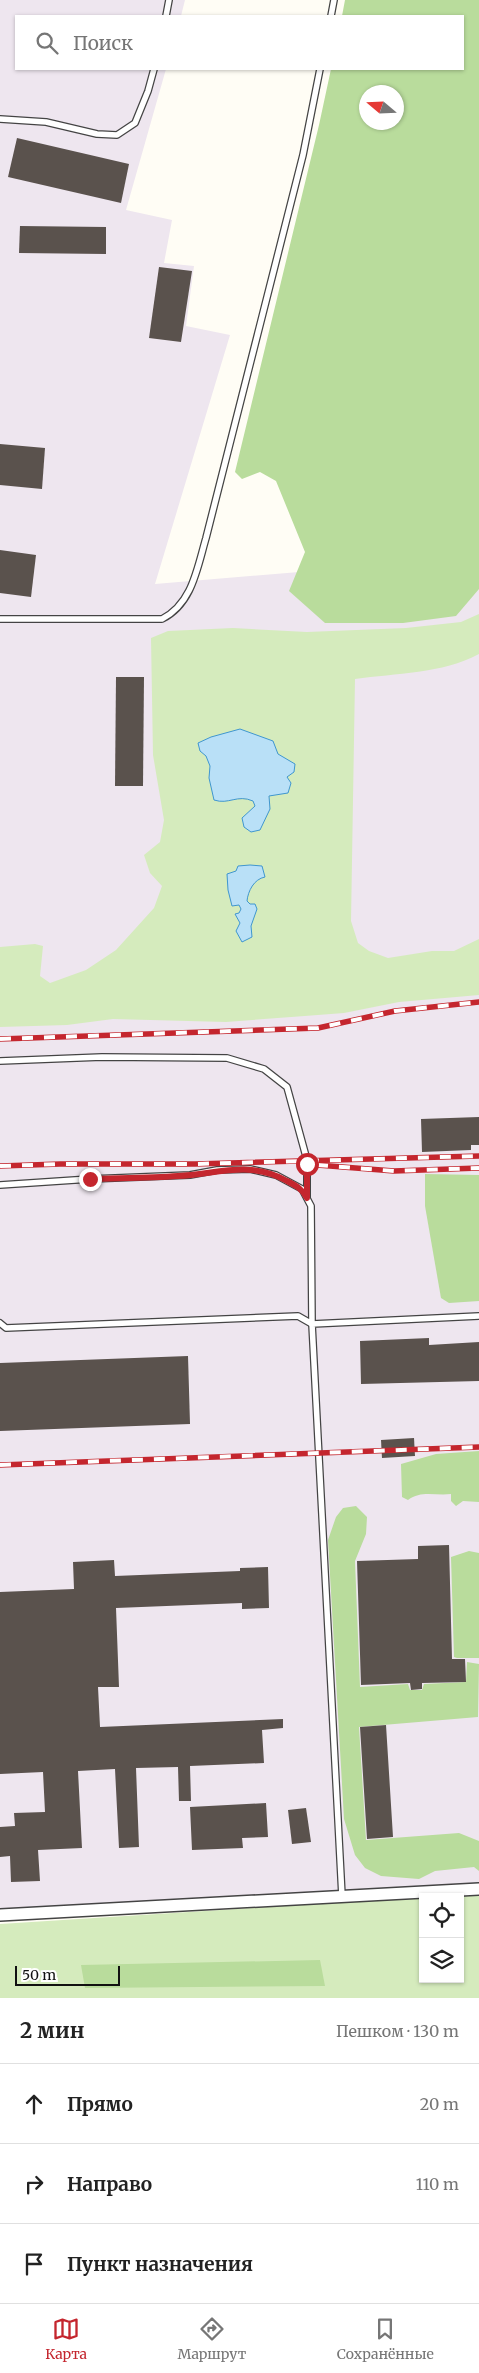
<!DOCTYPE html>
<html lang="ru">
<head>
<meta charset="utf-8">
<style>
	:root { --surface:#fff; --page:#f6f6f6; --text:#222; --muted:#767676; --line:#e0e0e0; --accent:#c4262e }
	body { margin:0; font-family:Merriweather,serif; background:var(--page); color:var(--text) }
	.controls { position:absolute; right:15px; bottom:15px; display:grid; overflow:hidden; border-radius:0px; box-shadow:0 1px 4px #0004 }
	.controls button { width:45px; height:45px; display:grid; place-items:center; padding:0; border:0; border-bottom:1px solid var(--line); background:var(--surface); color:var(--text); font:25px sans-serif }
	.compass { position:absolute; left:359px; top:85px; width:45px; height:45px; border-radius:50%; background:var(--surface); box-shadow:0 1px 4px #0004; rotate:289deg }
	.scale { position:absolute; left:15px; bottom:12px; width:105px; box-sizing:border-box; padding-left:5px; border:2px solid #111; border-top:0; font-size:14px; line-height:18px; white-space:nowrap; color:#111; -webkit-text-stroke:4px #fff; paint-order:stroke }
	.stop { position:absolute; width:15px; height:15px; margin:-11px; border:4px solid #c4262e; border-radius:50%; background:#fff }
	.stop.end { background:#c4262e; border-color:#fff; box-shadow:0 1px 5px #0008 }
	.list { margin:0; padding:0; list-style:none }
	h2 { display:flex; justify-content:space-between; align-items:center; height:65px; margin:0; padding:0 20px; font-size:21px }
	h2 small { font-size:16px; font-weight:400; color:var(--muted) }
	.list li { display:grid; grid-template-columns:32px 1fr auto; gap:15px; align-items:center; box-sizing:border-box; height:80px; padding:0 20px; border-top:1px solid var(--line) }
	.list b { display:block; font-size:19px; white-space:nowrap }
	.list em { font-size:16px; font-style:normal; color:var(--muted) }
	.icon { flex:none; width:28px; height:28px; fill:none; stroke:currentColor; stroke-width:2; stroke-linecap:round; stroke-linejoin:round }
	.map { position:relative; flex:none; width:479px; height:1998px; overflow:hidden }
	.search { position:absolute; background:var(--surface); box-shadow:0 1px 4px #0004; left:15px; right:15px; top:15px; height:55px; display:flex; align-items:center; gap:12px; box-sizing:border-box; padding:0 18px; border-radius:0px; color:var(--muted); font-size:19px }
	.sheet { height:305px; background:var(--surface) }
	nav { display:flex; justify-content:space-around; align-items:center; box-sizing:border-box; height:70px; border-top:1px solid var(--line); background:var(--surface); font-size:14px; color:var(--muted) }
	nav a { display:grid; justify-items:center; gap:2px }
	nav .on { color:var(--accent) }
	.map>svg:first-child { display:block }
	.industrial { fill:#eee6ef }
	.green { fill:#d5ebbd }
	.forest { fill:#b9dc9c; fill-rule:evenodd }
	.water { fill:#b9e0f7; stroke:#3f96cf }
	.building { fill:#5a524d }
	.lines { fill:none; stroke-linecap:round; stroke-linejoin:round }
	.service-casing { stroke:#444; stroke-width:8 }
	.minor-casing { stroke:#444; stroke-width:14 }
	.service { stroke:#fff; stroke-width:5.5 }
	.minor { stroke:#fff; stroke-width:11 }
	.rail-casing { stroke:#c4262e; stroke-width:5.5 }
	.rail { stroke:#fff; stroke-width:4; stroke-dasharray:11; stroke-linecap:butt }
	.route { stroke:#c4262e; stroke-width:6 }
</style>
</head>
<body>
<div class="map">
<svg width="479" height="1998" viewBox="0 0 479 1998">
	<rect width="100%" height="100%" fill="#fffdf5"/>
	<polygon class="industrial" points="0,0 185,0 181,16 16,16 16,69 166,69 126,210 172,220 164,263 194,266 186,326 230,335 155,584 479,557 479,1893 0,1918"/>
	<g class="green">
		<path d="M479,614V654C442,674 396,673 355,679L351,921L358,943L369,951L388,958L432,951H454L479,939V995L399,1002L344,1013L226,1022L113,1019L67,1025L0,1027V947L35,944L43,946L40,976L50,983L86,970L116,950L154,908L162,886L150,873L144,855L160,842L164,820L153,755L151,638L168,631L233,628L307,632L406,628L461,622Z"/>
		<polygon points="479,1895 479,1998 0,1998 0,1924 423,1897 423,1979 460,1979 460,1897 429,1897"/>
	</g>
	<g class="forest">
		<path d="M345,0H479V589L456,616L403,623H325L289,591L305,552L276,481L260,472L242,479L235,472L319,125L331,69H463V16H342ZM396,92V122H366V92Z"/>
		<polygon points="425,1174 479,1175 479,1301 449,1303 441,1298 425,1206"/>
		<path d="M479,1451V1502L463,1501L456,1506L451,1501V1494C435,1496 421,1490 408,1500L402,1497L401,1464L436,1454Z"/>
		<polygon points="356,1506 367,1517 366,1534 355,1561 360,1687 408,1684 410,1690 422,1690 424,1684 466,1682 467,1662 479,1664 478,1717 359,1727 366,1840 459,1833 479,1841 479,1871 474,1867 435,1871 419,1879 381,1876 365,1868 355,1855 344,1819 328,1540 336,1517 343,1508"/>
		<polygon points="469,1551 479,1553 479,1658 457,1658 454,1657 451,1557"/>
		<polygon points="320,1960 325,1986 85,1988 81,1965"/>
	</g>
	<g class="water">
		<path d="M240,729L273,741L278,754L295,764L294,772L287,777L291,783L288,793L269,796L270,809L260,830L251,832L244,827L242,818L255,806L253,801C237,794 229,805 214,800L209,778L210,766L206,756L200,751L198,743L211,737Z"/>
		<path d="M250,865L262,866L265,877C254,879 248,891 247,901L250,904H255L257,909L251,926L252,937L242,942L236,931L240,923L235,914L239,913L241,909L239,905L232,906L228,890L227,874L236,871L238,866Z"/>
	</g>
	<g class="building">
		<polygon points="17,138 129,164 121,203 8,177"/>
		<polygon points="20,226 106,227 106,254 19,253"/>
		<polygon points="159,267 192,271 181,342 149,338"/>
		<polygon points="0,444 45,448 42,489 0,485"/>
		<polygon points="0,550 36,555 31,597 0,593"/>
		<polygon points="116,677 144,677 143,786 115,786"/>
		<polygon points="479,1117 479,1145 471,1145 471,1150 422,1152 421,1119"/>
		<polygon points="429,1338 429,1345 479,1342 479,1381 361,1384 360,1341"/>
		<polygon points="188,1356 190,1424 0,1431 0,1363"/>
		<polygon points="414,1438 415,1456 382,1458 381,1440"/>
		<polygon points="449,1545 452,1659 465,1659 466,1682 422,1683 422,1689 411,1690 410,1683 361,1685 357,1561 418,1559 418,1546"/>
		<polygon points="114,1560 115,1576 240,1571 240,1568 268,1567 269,1608 242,1609 242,1603 116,1608 119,1687 98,1687 100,1727 283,1719 283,1728 262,1730 264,1763 190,1766 191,1801 179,1801 178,1767 136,1768 139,1847 119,1848 115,1769 78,1771 82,1848 38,1850 40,1881 11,1882 10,1856 0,1857 0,1827 15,1826 14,1813 45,1812 43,1772 0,1774 0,1592 74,1589 73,1562"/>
		<polygon points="386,1725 393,1837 367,1839 360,1727"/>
		<polygon points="266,1803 268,1837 242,1838 243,1848 192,1850 190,1807"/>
		<polygon points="306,1808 311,1842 292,1844 288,1810"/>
	</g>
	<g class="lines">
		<g class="service-casing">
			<g id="service">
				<polyline points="166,16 169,0"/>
				<polyline points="331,16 334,0"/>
				<polyline points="0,119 46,122 97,134 117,135 135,123 148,91 154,69"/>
				<path d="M0,619H162C192,604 197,569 206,538L303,155L320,69"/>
				<polyline points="0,1061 102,1057 227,1058 264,1069 287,1087 307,1160 307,1197"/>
				<polyline points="0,1185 90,1179 190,1175 217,1170 250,1169 276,1175 302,1189 311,1206 312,1324 298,1316 6,1328 0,1323"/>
				<polyline points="342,1896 312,1324 479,1316"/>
			</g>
		</g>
		<g class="minor-casing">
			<polyline id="minor" points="0,1915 479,1889"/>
		</g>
		<use href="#service" class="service"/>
		<use href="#minor" class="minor"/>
		<g class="rail-casing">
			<g id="rail">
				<polyline points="0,1039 318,1028 395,1011 479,1002"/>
				<polyline points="317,1165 394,1171 479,1168"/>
				<polyline points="0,1166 60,1164 195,1164 479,1156"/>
				<polyline points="0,1465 479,1447"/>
			</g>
		</g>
		<use href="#rail" class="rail"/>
	</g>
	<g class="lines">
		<path class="route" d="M90,1179C119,1178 149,1178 178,1176C218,1174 250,1160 287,1181C297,1186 302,1189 307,1198V1164"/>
	</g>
</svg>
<div class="controls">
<button><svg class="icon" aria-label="locate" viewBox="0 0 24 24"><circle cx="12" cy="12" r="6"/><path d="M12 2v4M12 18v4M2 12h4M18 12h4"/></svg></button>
<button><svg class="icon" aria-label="layers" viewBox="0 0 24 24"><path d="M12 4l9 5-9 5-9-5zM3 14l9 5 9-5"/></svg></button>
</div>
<svg class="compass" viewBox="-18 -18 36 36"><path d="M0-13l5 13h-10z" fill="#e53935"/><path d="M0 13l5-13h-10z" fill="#767676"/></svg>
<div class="scale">50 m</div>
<div class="stop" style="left:307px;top:1164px"></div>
<div class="stop end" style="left:90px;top:1179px"></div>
<div class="search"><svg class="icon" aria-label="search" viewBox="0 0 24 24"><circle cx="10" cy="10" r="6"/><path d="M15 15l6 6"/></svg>Поиск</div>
</div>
<section class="sheet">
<h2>2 мин<small>Пешком · 130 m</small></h2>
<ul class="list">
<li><svg class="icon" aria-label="ahead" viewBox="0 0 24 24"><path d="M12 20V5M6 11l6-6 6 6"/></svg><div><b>Прямо</b></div><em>20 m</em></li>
<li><svg class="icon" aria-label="right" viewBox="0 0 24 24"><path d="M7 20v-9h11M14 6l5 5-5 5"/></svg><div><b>Направо</b></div><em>110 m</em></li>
<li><svg class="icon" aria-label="arrive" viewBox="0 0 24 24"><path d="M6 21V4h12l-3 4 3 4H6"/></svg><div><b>Пункт назначения</b></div></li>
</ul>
</section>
<nav>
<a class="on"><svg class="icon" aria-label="map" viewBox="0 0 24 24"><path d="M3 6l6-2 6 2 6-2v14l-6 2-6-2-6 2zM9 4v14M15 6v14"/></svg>Карта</a>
<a><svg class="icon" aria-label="directions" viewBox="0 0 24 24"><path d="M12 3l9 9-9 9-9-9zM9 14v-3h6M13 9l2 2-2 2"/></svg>Маршрут</a>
<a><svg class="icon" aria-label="saved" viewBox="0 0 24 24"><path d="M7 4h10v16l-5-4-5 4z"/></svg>Сохранённые</a>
</nav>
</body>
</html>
